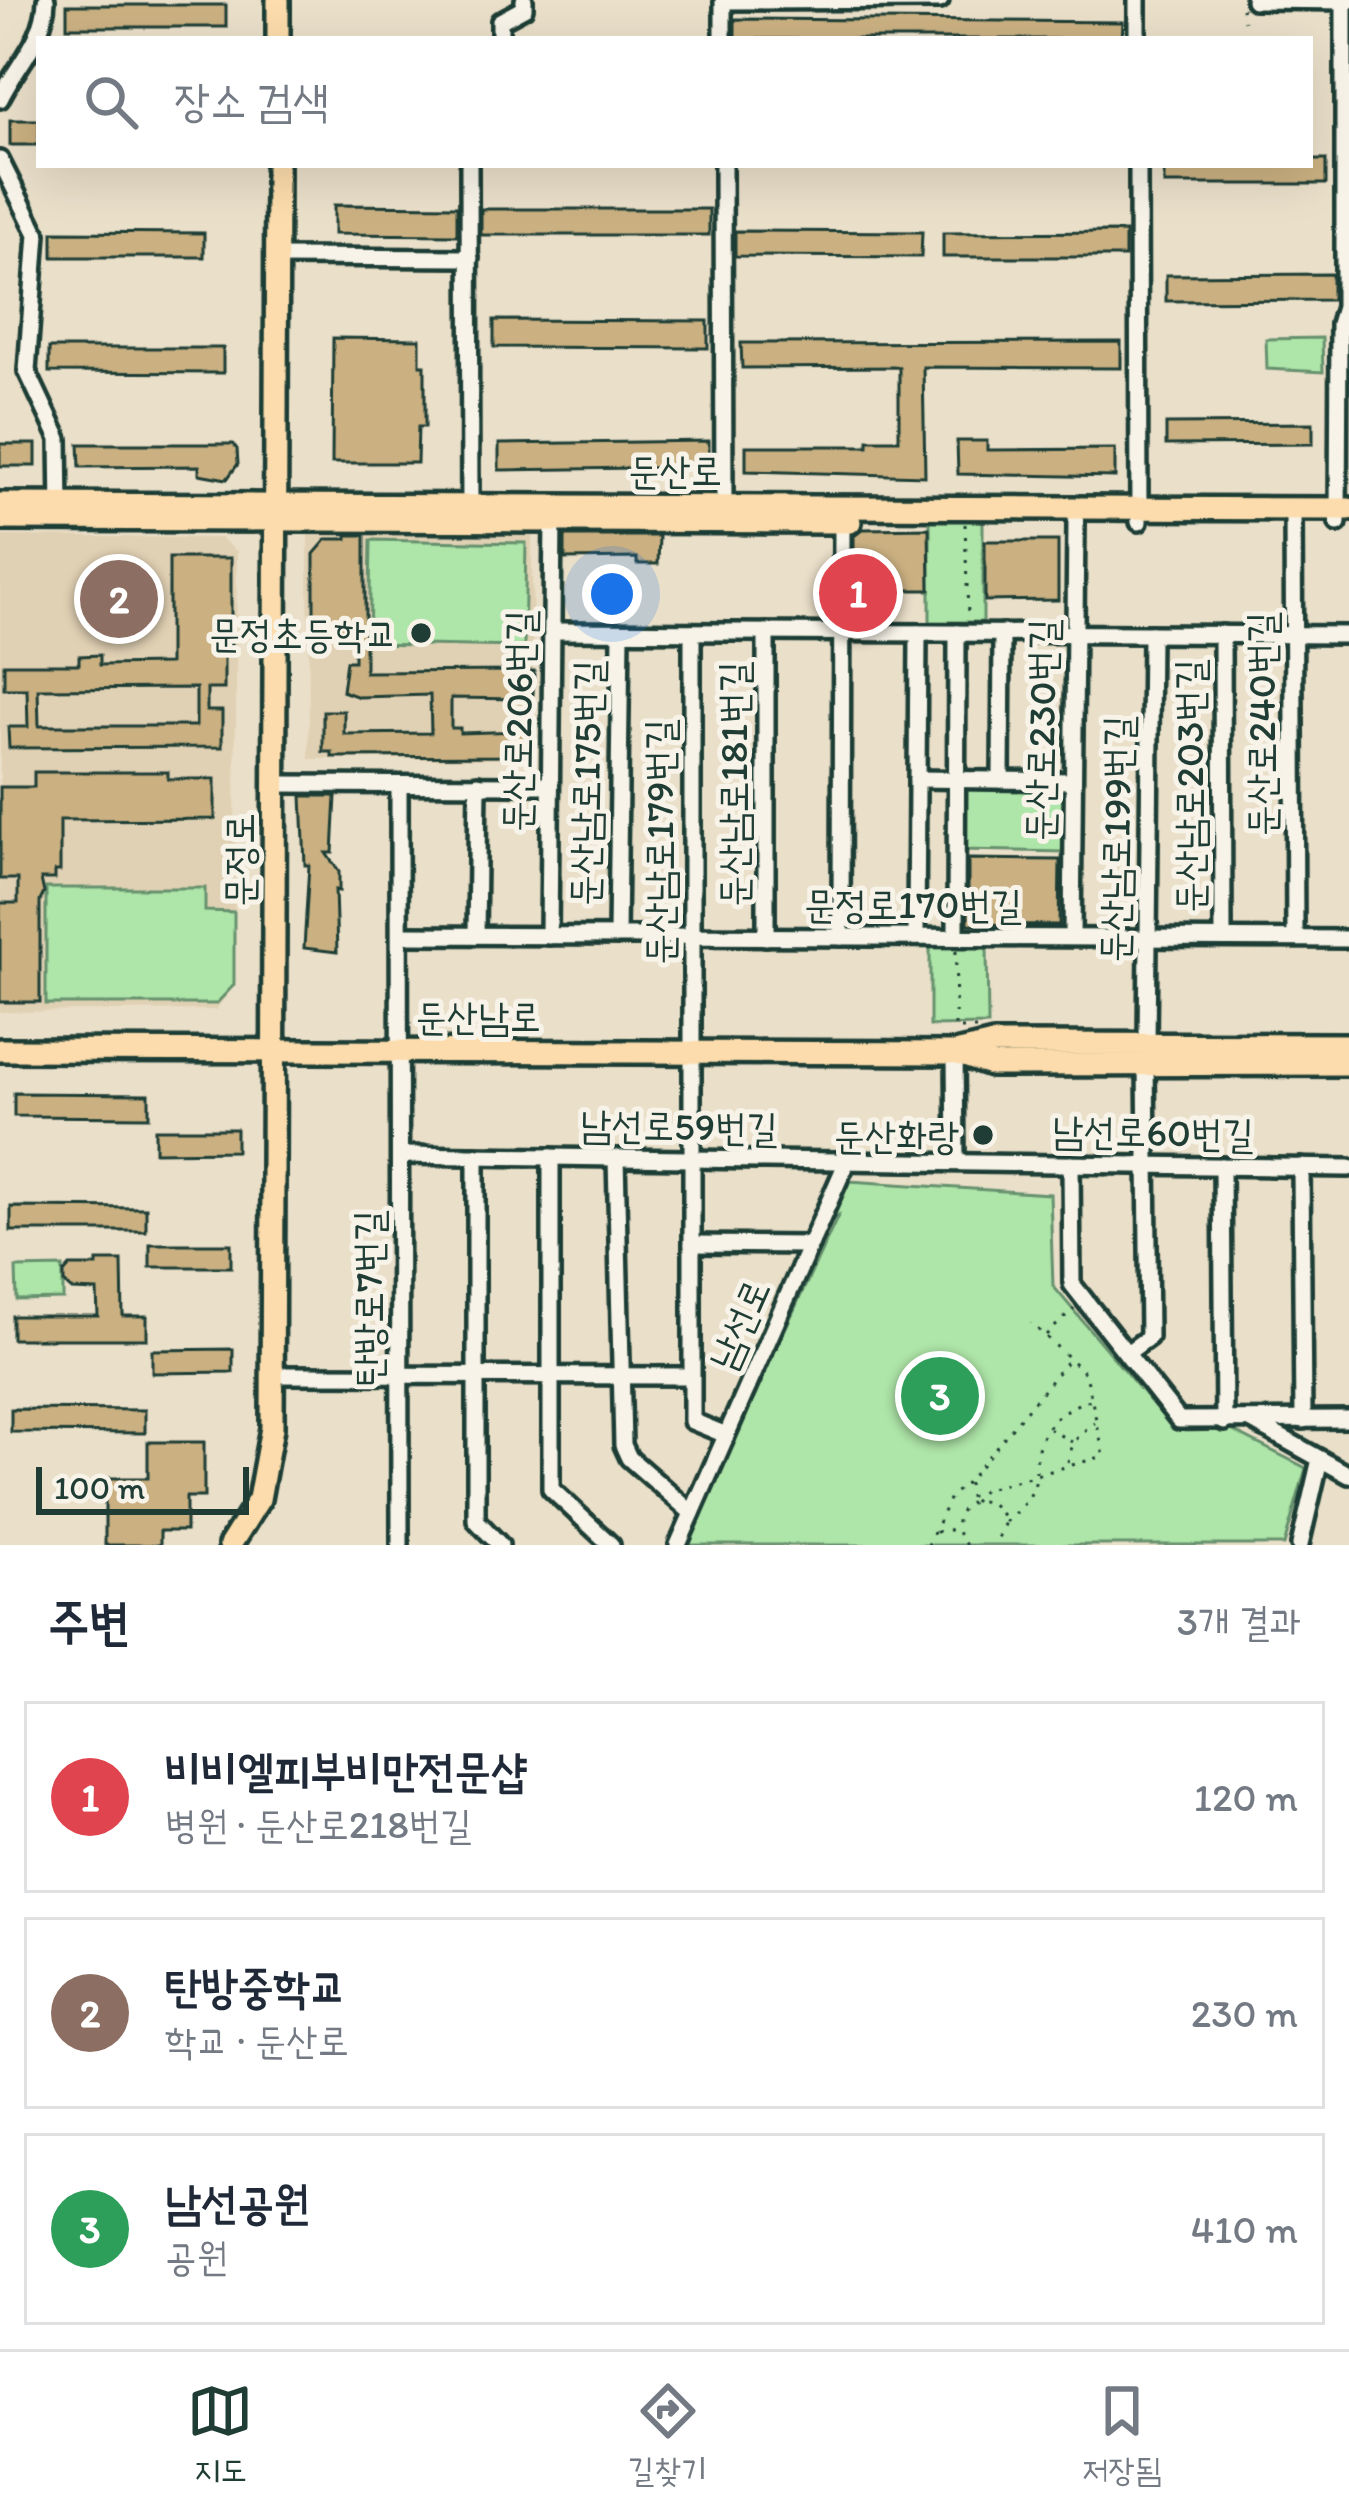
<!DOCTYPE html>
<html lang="ko">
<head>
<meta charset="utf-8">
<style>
	:root { --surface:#fff; --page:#f2f2f3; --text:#1f2937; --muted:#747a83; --line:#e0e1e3; --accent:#1f3d34 }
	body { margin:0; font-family:Itim,"Poor Story",sans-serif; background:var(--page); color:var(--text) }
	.scale { position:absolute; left:36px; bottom:30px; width:213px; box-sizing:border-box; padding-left:12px; border:6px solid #1f3d34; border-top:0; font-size:33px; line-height:42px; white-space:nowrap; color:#1f3d34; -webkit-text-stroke:9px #f7f3e8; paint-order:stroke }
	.you { position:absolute; left:612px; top:594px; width:42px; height:42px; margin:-30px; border:9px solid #fff; border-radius:50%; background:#1a73e8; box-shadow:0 0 0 18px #1a73e833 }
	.badge { display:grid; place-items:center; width:78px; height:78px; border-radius:50%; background:var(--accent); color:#fff; font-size:39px; font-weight:700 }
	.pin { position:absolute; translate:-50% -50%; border:6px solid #fff; box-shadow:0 3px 12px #0006 }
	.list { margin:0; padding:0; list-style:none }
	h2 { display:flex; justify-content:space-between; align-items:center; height:156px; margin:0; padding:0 48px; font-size:51px }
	h2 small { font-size:39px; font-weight:400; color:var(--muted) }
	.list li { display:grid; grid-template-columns:78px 1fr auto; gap:36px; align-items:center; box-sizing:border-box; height:192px; margin:0 24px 24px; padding:0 24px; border:3px solid var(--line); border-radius:0px }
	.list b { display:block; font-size:45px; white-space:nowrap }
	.list p { margin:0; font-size:39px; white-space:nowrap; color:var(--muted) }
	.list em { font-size:39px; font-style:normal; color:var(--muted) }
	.icon { flex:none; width:66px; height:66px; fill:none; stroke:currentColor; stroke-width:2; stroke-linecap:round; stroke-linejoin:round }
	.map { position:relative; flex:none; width:1349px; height:1545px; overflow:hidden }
	.search { position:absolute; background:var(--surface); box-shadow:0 12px 48px #0002; left:36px; right:36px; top:36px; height:132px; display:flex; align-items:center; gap:30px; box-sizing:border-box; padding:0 42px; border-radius:0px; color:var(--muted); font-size:45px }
	.sheet { height:804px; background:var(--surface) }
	nav { display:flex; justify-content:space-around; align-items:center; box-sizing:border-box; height:168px; border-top:3px solid var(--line); background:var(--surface); font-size:33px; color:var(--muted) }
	nav a { display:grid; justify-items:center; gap:6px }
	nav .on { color:var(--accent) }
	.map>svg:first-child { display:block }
	.built { fill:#e1d1b4 }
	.green { fill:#aee5a8; stroke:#66916e; stroke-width:3 }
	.building { fill:#cbb182; stroke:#1f3d34; stroke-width:3; fill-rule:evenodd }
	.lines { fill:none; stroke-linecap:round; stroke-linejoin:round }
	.minor-casing { stroke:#1f3d34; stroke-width:24 }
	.major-casing { stroke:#1f3d34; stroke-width:30 }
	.path { stroke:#1f3d34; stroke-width:3; stroke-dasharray:3 9; stroke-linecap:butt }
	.minor { stroke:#f7f3e8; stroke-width:15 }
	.major { stroke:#fcdcac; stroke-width:21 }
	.poi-dot { fill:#1f3d34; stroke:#f7f3e8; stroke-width:4.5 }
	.labels { text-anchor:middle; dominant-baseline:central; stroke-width:10; stroke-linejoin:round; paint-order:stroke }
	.street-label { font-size:39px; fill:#1f3d34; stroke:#f7f3e8 }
	.poi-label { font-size:39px; fill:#1f3d34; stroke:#f7f3e8; text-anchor:end }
</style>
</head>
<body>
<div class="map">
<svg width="1349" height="1545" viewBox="0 0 1349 1545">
	<rect width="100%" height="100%" fill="#eadfc9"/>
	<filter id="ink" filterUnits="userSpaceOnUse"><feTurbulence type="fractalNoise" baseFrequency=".00833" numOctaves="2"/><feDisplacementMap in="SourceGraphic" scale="24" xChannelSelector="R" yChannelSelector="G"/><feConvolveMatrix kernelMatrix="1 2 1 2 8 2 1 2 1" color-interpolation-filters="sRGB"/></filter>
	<g filter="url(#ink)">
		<g class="built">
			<polygon points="308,528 532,528 533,759 309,759"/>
			<polygon points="0,536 220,538 237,551 234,985 216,1010 0,1012"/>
		</g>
		<g class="green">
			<polygon points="1322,338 1323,372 1267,369 1266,339"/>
			<rect x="930" y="520" width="53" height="102"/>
			<polygon points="371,540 526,543 524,647 369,644"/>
			<polygon points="960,788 1066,790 1065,852 959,850"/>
			<polygon points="46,888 205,888 205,911 234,912 234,985 216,1004 46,1004"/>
			<polygon points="987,945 988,1025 930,1026 930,946"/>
			<polygon points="849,1181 1050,1194 1053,1286 1161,1414 1185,1431 1231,1430 1306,1468 1284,1545 684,1545 838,1216 824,1223"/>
			<polygon points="63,1267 63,1299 17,1300 16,1268"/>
		</g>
		<g class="building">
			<rect x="67" y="5" width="159" height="22"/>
			<polygon points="735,19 1123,22 1122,39 735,39"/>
			<rect x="10" y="120" width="29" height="25"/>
			<polygon points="1310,160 1326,160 1326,184 1164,184 1164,165 1310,165"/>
			<polygon points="334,205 457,206 457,235 334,234"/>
			<rect x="481" y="209" width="228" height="26"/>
			<polygon points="735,231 922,232 921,257 735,256"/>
			<polygon points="53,232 204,233 204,257 53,257"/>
			<polygon points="1125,232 1125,257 943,257 943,233"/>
			<polygon points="1332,274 1332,300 1166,301 1166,275"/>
			<polygon points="494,320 708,321 708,348 494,347"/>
			<polygon points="333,338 420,339 420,365 425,365 425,427 418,427 417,463 332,463"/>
			<polygon points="1121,342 1121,368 923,367 925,476 746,471 746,446 868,446 868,440 899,440 899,367 742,368 741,343"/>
			<polygon points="49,348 223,348 223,373 49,372"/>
			<polygon points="1313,423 1313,444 1166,445 1166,424"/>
			<polygon points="709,441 709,467 499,470 499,444"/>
			<polygon points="957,441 987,441 987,450 1115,449 1115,477 958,474"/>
			<rect x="0" y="444" width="36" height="22"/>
			<polygon points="79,444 233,444 237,449 238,464 227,479 199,474 199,466 80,467"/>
			<polygon points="929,528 930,590 854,590 854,536 863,529"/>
			<polygon points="347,535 365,535 365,672 534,671 533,694 526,694 526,699 451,698 451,728 460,728 460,733 527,731 528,752 517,756 332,757 332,752 323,752 323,711 344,711 344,734 431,733 430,695 359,697 342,691 346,661 354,661 354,632 314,632 314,554 327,539 347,539"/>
			<polygon points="565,536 659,536 658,564 637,564 637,558 565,559"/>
			<polygon points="985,541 1058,541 1058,600 985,601"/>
			<path d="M169,558H231V645H224V689H207V711H222V747L9,748L8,727H28L27,689H4V664H79V656L100,655V665L169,664ZM196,688V726H39L38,689Z"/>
			<polygon points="34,772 168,772 168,779 215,779 215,819 60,820 60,871 55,871 55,879 41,879 44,893 40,901 40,1002 0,1002 0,903 18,903 18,879 0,879 0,787 34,787"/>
			<polygon points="302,796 336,796 333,853 326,853 339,872 339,891 335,890 337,952 304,948 309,865 305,865"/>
			<polygon points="968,859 1060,860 1059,925 968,924"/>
			<polygon points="14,1093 149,1094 149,1117 14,1116"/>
			<polygon points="155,1129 236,1129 236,1151 155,1152"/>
			<polygon points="11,1207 146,1208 146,1231 11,1231"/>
			<rect x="150" y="1244" width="81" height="23"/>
			<polygon points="97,1261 122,1261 123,1316 147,1316 147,1339 12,1339 12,1316 98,1316 97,1291 72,1290 64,1283 64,1273 70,1266 97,1266"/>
			<polygon points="233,1349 233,1372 152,1373 152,1350"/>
			<polygon points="11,1409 145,1410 145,1433 11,1432"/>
			<polygon points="148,1442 204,1442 204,1497 186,1497 186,1531 160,1531 160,1545 105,1545 105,1478 148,1478"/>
		</g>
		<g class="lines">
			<g class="minor-casing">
				<g id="minor">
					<polyline points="1137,0 1137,39"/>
					<polyline points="1254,0 1349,1"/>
					<polyline points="500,39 500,21 524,8 524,0"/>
					<polyline points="723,39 723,1 940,0"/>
					<path d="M0,99C17,64 45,40 46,0"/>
					<polyline points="0,160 37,234 27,371 59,439 60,512"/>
					<polyline points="469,165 470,516"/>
					<polyline points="723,165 724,513"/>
					<polyline points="1138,165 1139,522"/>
					<polyline points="277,257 470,258"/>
					<polyline points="1293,509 1295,938"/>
					<polyline points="1338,523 1339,324 1344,307 1344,1"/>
					<polyline points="552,631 1349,635"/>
					<polyline points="692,632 692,1421 726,1435"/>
					<polyline points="766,632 766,937"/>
					<polyline points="1222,634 1223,938"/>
					<polyline points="917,779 1073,781"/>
					<polyline points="1001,780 1002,633"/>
					<polyline points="276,784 550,785"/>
					<polyline points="399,785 400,1545"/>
					<polyline points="400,935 1349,939"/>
					<polyline points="476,935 478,784"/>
					<polyline points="549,936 553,515"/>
					<polyline points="617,936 621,632"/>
					<polyline points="841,937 842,522"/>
					<polyline points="916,937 918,633"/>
					<polyline points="956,937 957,633"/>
					<polyline points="1072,937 1076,522"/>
					<polyline points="1147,1044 1151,634"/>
					<polyline points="955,1053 956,1162"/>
					<polyline points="401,1155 1349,1168"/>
					<polyline points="476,1156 476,1520 500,1545"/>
					<polyline points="551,1157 551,1489 611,1545"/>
					<polyline points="616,1158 623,1445 629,1458 692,1513"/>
					<polyline points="1071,1164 1072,1284 1179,1420 1349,1419"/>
					<polyline points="1222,1166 1224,1422"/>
					<polyline points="1301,1167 1303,1420"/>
					<polyline points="692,1244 810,1245"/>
					<polyline points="1127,1353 1149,1337 1146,1065"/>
					<polyline points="273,1375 691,1376"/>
					<polyline points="1252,1421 1349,1475"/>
					<polyline points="678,1545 847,1161"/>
					<polyline points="1300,1545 1320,1459"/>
				</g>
			</g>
			<g class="major-casing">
				<g id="major">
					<polyline points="278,39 278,0"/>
					<polyline points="0,504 1349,509"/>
					<polyline points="0,519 850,522"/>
					<polyline points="0,1050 955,1053 993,1044 1349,1045"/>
					<polyline points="956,1053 991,1065 1349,1064"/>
					<polyline points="230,1545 259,1499 272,1428 277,165"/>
				</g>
			</g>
			<g class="path">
				<polyline points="1242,8 1244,21"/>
				<polyline points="965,524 968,616"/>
				<polyline points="956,951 955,1029 976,1029"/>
				<polyline points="1046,1335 1074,1309"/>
				<polyline points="1049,1429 1072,1442"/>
				<path d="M1068,1462C1071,1443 1079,1433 1095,1423"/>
				<polyline points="968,1483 971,1503"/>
				<polyline points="973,1502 983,1490 1104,1456 1086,1374 1031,1323"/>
				<path d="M1005,1522C1017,1511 1031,1500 1035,1483C1037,1474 1035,1463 1037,1453C1043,1424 1062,1408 1090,1400"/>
				<polyline points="936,1532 956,1529"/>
				<polyline points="928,1545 950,1497 967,1482 1068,1360"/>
				<path d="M966,1545C936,1510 988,1479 1005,1522L995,1545"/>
			</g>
			<use href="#minor" class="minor"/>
			<use href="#major" class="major"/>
		</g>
	</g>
	<g class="poi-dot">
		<circle cx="421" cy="633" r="12"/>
		<circle cx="983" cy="1135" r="12"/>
	</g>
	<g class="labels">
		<g class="street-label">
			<text x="675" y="470">둔산로</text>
			<text transform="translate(518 721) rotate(-89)">둔산로206번길</text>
			<text transform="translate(1261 724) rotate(-90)">둔산로240번길</text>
			<text transform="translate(1041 730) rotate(-89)">둔산로230번길</text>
			<text transform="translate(586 783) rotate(-89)">둔산남로175번길</text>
			<text transform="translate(733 784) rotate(-90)">둔산남로181번길</text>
			<text transform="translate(1189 786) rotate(-90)">둔산남로203번길</text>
			<text transform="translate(1116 839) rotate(-89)">둔산남로199번길</text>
			<text transform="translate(659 842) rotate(-90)">둔산남로179번길</text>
			<text transform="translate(239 860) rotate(-90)">문정로</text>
			<text x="913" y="904">문정로170번길</text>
			<text x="478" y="1016">둔산남로</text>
			<text transform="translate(679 1126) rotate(1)">남선로59번길</text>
			<text transform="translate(1153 1132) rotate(1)">남선로60번길</text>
			<text transform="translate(368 1298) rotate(-90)">탄방로7번길</text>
			<text transform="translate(739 1324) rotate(-66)">남선로</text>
		</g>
		<g class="poi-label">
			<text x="397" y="633">문정초등학교</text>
			<text x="959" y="1135">둔산화랑</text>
		</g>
	</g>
</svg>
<div class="scale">100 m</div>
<div class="you"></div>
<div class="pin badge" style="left:858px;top:593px;background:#e0444e">1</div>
<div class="pin badge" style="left:119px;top:599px;background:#8d6e63">2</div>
<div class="pin badge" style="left:940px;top:1396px;background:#2e9e5b">3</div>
<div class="search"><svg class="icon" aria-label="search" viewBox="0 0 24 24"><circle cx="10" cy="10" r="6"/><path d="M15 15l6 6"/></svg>장소 검색</div>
</div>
<section class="sheet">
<h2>주변<small>3개 결과</small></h2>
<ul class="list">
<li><span class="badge" style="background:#e0444e">1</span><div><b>비비엘피부비만전문샵</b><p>병원 · 둔산로218번길</p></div><em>120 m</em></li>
<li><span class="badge" style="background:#8d6e63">2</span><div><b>탄방중학교</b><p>학교 · 둔산로</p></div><em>230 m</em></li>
<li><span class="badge" style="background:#2e9e5b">3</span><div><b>남선공원</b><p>공원</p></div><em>410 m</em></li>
</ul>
</section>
<nav>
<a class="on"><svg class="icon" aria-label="map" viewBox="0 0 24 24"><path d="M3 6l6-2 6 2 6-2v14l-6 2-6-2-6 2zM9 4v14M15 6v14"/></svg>지도</a>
<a><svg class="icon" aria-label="directions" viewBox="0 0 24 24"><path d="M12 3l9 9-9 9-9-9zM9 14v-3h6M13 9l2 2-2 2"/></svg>길찾기</a>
<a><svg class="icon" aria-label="saved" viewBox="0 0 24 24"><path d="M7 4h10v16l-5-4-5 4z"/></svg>저장됨</a>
</nav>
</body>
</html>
